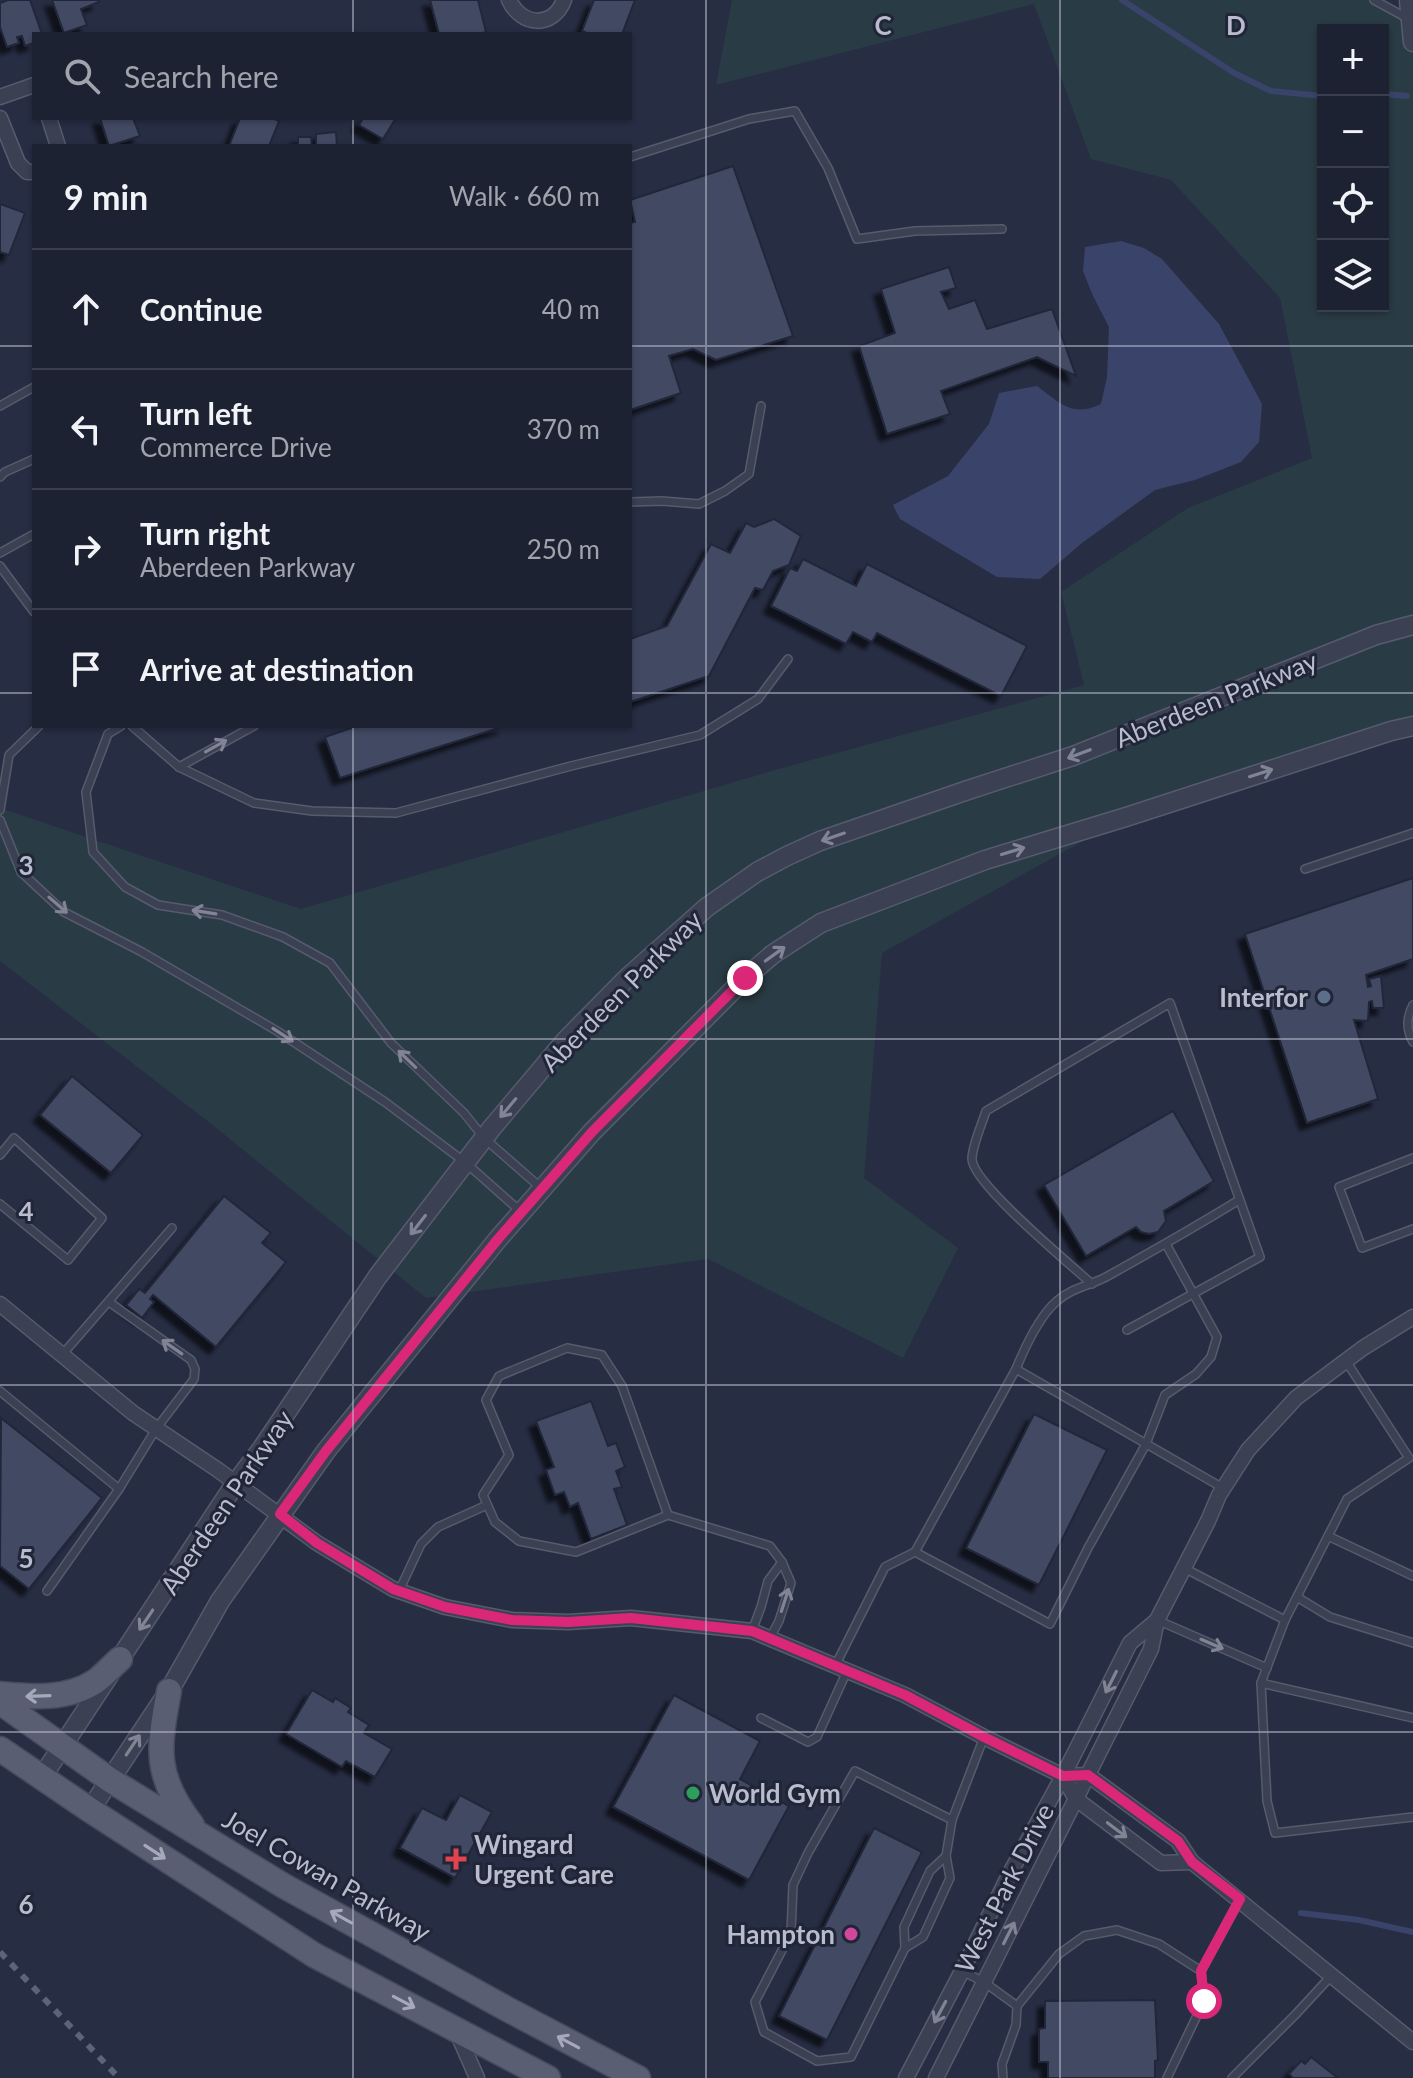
<!DOCTYPE html>
<html lang="en">
<head>
<meta charset="utf-8">
<style>
	:root { --surface:#1d2232; --page:#252a3a; --text:#f1f3f6; --muted:#a0a4ac; --line:#3b3f4d }
	body { margin:0; font-family:Lato,sans-serif; background:var(--page); color:var(--text) }
	.controls { position:absolute; right:24px; top:24px; display:grid; overflow:hidden; border-radius:0px; box-shadow:0 2px 6px #0004 }
	.controls button { width:72px; height:72px; display:grid; place-items:center; padding:0; border:0; border-bottom:2px solid var(--line); background:var(--surface); color:var(--text); font:40px sans-serif }
	.stop { position:absolute; width:24px; height:24px; margin:-18px; border:6px solid #db2777; border-radius:50%; background:#fff }
	.stop.end { background:#db2777; border-color:#fff; box-shadow:0 2px 8px #0008 }
	.list { margin:0; padding:0; list-style:none }
	h2 { display:flex; justify-content:space-between; align-items:center; height:104px; margin:0; padding:0 32px; font-size:34px }
	h2 small { font-size:26px; font-weight:400; color:var(--muted) }
	.list li { display:grid; grid-template-columns:52px 1fr auto; gap:24px; align-items:center; box-sizing:border-box; height:120px; padding:0 32px; border-top:2px solid var(--line) }
	.list b { display:block; font-size:30px; white-space:nowrap }
	.list p { margin:0; font-size:26px; white-space:nowrap; color:var(--muted) }
	.list em { font-size:26px; font-style:normal; color:var(--muted) }
	.icon { flex:none; width:44px; height:44px; fill:none; stroke:currentColor; stroke-width:2; stroke-linecap:round; stroke-linejoin:round }
	.map { position:relative; flex:none; width:1413px; height:2078px; overflow:hidden }
	.search { position:absolute; background:var(--surface); box-shadow:0 2px 6px #0004; left:32px; top:32px; width:600px; height:88px; display:flex; align-items:center; gap:20px; box-sizing:border-box; padding:0 28px; border-radius:0px; color:var(--muted); font-size:30px }
	.panel { position:absolute; background:var(--surface); box-shadow:0 2px 6px #0004; left:32px; top:144px; width:600px; height:584px; border-radius:0px }
	.map>svg:first-child { display:block }
	.green { fill:#293b44; fill-rule:evenodd }
	.water { fill:#3a446a }
	.lines { fill:none; stroke-linecap:round; stroke-linejoin:round }
	.stream { stroke:#3a446a; stroke-width:6 }
	.building { fill:#434a63; stroke:#22273a; stroke-width:2; filter:url(#shadow) }
	.service-casing { stroke:#565b6d; stroke-width:10 }
	.minor-casing { stroke:#565b6d; stroke-width:17 }
	.tertiary-casing { stroke:#565b6d; stroke-width:21 }
	.primary-casing { stroke:#45495c; stroke-width:27 }
	.service { stroke:#3b4052; stroke-width:7 }
	.minor { stroke:#3b4052; stroke-width:14 }
	.tertiary { stroke:#3b4052; stroke-width:18 }
	.primary { stroke:#595e72; stroke-width:24 }
	.rail { stroke:#5d6379; stroke-width:6; stroke-dasharray:8 8; stroke-linecap:butt }
	.oneway { stroke:#808495 }
	.oneway2 { stroke:#a5a9ba }
	.route { stroke:#db2777; stroke-width:10 }
	.grid { fill:none; stroke:#b8bccc; stroke-width:2; stroke-opacity:0.55 }
	.service-dot { fill:#5c6f8a; stroke:#202538; stroke-width:3 }
	.leisure-dot { fill:#2e9e5b; stroke:#202538; stroke-width:3 }
	.health-dot { fill:#e0444e; stroke:#202538; stroke-width:3 }
	.hotel-dot { fill:#d1479c; stroke:#202538; stroke-width:3 }
	.labels { text-anchor:middle; dominant-baseline:central; stroke-width:6; stroke-linejoin:round; paint-order:stroke }
	.street-label { font-size:26px; fill:#b8bccc; stroke:#202538 }
	.poi-label { font-size:26px; font-weight:bold; fill:#b8bccc; stroke:#202538; text-anchor:end }
	.grid-label { font-size:26px; text-anchor:middle; font-weight:bold; fill:#b8bccc; stroke:#202538; stroke-width:6; stroke-linejoin:round; paint-order:stroke }
</style>
</head>
<body>
<div class="map">
<svg width="1413" height="2078" viewBox="0 0 1413 2078">
	<defs>
		<filter id="shadow"><feDropShadow dx="-7" dy="7" stdDeviation="2" flood-color="#0009"/></filter>
	</defs>
	<rect width="100%" height="100%" fill="#272d43"/>
	<path class="green" d="M732,0H1374L1413,21V732L1126,817L882,953L864,1178L958,1248L903,1358L708,1259L426,1298L210,1123L0,961V808L301,909L782,768L1084,685L1061,592L1188,508L1312,458L1280,298L1171,180L1091,159L1034,4L716,85ZM1323,30H1383V306H1323Z"/>
	<path class="water" d="M1121,241L1144,248L1162,259L1219,324L1262,404L1259,442L1241,462L1195,480L1155,490L1082,543L1040,579L997,577L900,519L893,505L948,476L989,424L999,393L1037,386C1060,403 1072,418 1101,404L1107,377L1109,327L1093,296L1083,271L1085,247Z"/>
	<g class="lines">
		<g class="stream">
			<polyline points="1122,0 1234,73 1271,91 1323,96"/>
			<polyline points="1383,94 1407,96"/>
			<polyline points="1301,1913 1359,1920 1413,1932"/>
		</g>
	</g>
	<g class="building">
		<polygon points="8,0 30,0 42,34 34,34 34,43 25,46 22,36 17,37 19,43 7,47 0,27 0,3"/>
		<polygon points="52,0 98,0 99,2 81,9 87,25 64,33"/>
		<polygon points="430,0 478,0 486,32 479,34 439,34"/>
		<polygon points="594,0 635,0 622,34 589,34 582,31"/>
		<polygon points="100,118 133,118 140,136 109,146"/>
		<polygon points="240,118 273,118 279,121 269,146 229,146"/>
		<polygon points="363,118 396,118 383,139 359,125"/>
		<polygon points="336,132 337,146 298,146 298,137 311,137 312,146 316,145 316,134"/>
		<polygon points="733,166 793,336 716,360 693,349 669,356 681,393 630,410 630,223 635,222 630,200"/>
		<polygon points="0,204 25,213 9,255 0,252"/>
		<polygon points="949,267 956,288 941,292 949,309 975,300 987,329 1052,309 1076,376 1037,357 941,391 950,414 887,434 859,346 895,333 881,289"/>
		<polygon points="774,519 801,536 789,565 773,571 763,590 755,588 709,676 630,702 630,639 667,626 711,544 730,553 746,523 754,527"/>
		<polygon points="803,559 856,586 867,564 1027,646 1001,696 877,633 872,642 853,632 846,644 771,606 790,568 797,571"/>
		<polygon points="357,726 505,726 340,778 325,737"/>
		<polygon points="1413,878 1413,959 1366,975 1368,987 1371,986 1369,979 1381,976 1384,1008 1373,1008 1372,1001 1369,1002 1368,1021 1354,1020 1378,1099 1307,1123 1245,934"/>
		<polygon points="72,1076 143,1135 111,1173 40,1115"/>
		<polygon points="1173,1111 1214,1181 1164,1211 1166,1221 1158,1232 1149,1234 1141,1232 1136,1227 1086,1256 1044,1185"/>
		<polygon points="224,1196 271,1233 262,1243 286,1262 216,1347 153,1295 150,1299 154,1302 142,1318 126,1305 139,1289 145,1293"/>
		<polygon points="591,1401 608,1446 616,1443 625,1467 616,1471 622,1487 614,1489 627,1525 591,1539 578,1503 570,1507 564,1492 555,1495 546,1470 554,1467 536,1421"/>
		<polygon points="1034,1414 1107,1450 1039,1585 966,1548"/>
		<polygon points="1,1418 102,1498 29,1589 0,1566"/>
		<polygon points="312,1690 333,1702 335,1698 351,1708 348,1712 369,1725 364,1733 392,1749 375,1777 346,1761 342,1767 286,1734"/>
		<polygon points="674,1695 760,1741 740,1779 789,1806 749,1880 613,1807"/>
		<polygon points="460,1795 492,1812 455,1878 400,1848 422,1808 446,1820"/>
		<polygon points="874,1828 922,1852 827,2040 779,2016"/>
		<polygon points="1155,2000 1158,2060 1155,2061 1155,2078 1048,2078 1048,2062 1039,2062 1039,2029 1045,2028 1045,2001"/>
		<polygon points="1311,2057 1338,2078 1293,2078 1289,2074 1301,2061 1305,2064"/>
	</g>
	<g class="lines">
		<g class="service-casing">
			<g id="service">
				<polyline points="1374,0 1407,18"/>
				<polyline points="630,157 749,119 795,111 828,168 857,239 915,231 1002,229"/>
				<polyline points="0,406 34,387"/>
				<polyline points="0,477 5,472 34,459"/>
				<polyline points="630,502 662,501 699,504 725,491 749,474 761,406"/>
				<polyline points="0,553 34,534"/>
				<polyline points="0,566 34,612"/>
				<polyline points="121,726 108,734 86,792 93,852 125,887 158,905 222,915 283,937 330,963 391,1043 464,1113 484,1138 540,1187"/>
				<polyline points="132,726 179,767 254,803 312,811 396,813 571,766 700,735 758,699 788,659"/>
				<polyline points="179,767 254,726"/>
				<polyline points="0,810 9,755 39,726"/>
				<polyline points="0,820 21,872 64,912 142,952 277,1031 385,1102 466,1163 520,1211"/>
				<polyline points="1305,869 1413,833"/>
				<path d="M1413,1005C1406,1018 1406,1029 1413,1042"/>
				<polyline points="0,1155 14,1138 102,1218 68,1260 0,1204"/>
				<polyline points="1413,1158 1339,1187 1362,1248 1413,1229"/>
				<path d="M1166,1244L1217,1337L1211,1357L1196,1374L1165,1395L1146,1444L1088,1548L1050,1624L915,1552L1016,1369C1085,1409 1154,1448 1223,1488"/>
				<path d="M1092,1284C1071,1265 972,1183 972,1159C972,1146 982,1124 986,1111L1170,1003L1260,1257L1127,1330"/>
				<polyline points="62,1355 172,1228"/>
				<polyline points="1346,1361 1409,1458 1347,1499 1285,1620 1261,1683 1267,1801 1275,1833 1413,1817"/>
				<path d="M1016,1369C1025,1347 1039,1316 1057,1301C1071,1288 1089,1286 1106,1277C1151,1252 1195,1227 1239,1200"/>
				<polyline points="0,1391 119,1489 156,1429 194,1379 195,1369 191,1360 109,1302"/>
				<polyline points="668,1515 622,1386 602,1355 567,1348 499,1376 486,1400 509,1455 483,1495 495,1522 519,1541 576,1552 668,1515 770,1546 782,1562 791,1583 779,1621 770,1638"/>
				<polyline points="1328,1536 1413,1576"/>
				<polyline points="1184,1568 1285,1620"/>
				<polyline points="47,1591 119,1489"/>
				<polyline points="399,1591 421,1544 438,1527 487,1505"/>
				<polyline points="1297,1597 1330,1617 1413,1643"/>
				<polyline points="1157,1620 1267,1668"/>
				<polyline points="752,1631 761,1607 768,1581 782,1562"/>
				<polyline points="835,1666 885,1567 915,1552"/>
				<polyline points="1261,1683 1413,1718"/>
				<polyline points="761,1718 808,1742 817,1737 847,1671"/>
				<polyline points="946,1856 930,1871 904,1927 905,1948 851,2057 817,2061 764,2032 755,2002 791,1933 793,1885 808,1853 855,1771 952,1820"/>
				<polyline points="905,1948 923,1937 950,1878 946,1856 952,1820 984,1737"/>
				<polyline points="962,1971 984,1982 1017,2006 1016,2025 1002,2064 1003,2078"/>
				<polyline points="1017,2006 1059,1954 1084,1936 1117,1930 1159,1944 1201,1971"/>
				<polyline points="1167,2078 1204,2001 1201,1971 1240,1899"/>
				<polyline points="1232,2078 1296,2014 1332,1975"/>
			</g>
		</g>
		<g class="minor-casing">
			<g id="minor">
				<path d="M509,0C521,26 553,29 564,0"/>
				<polyline points="0,97 34,85"/>
				<polyline points="0,118 18,163 27,172 34,172"/>
				<polyline points="49,118 58,146"/>
				<polyline points="0,1304 133,1413 218,1470 317,1543 393,1589 445,1607 512,1620 568,1622 631,1618 752,1631 905,1695 984,1737 1063,1776 1088,1775 1178,1841 1192,1862 1413,2042"/>
				<polyline points="1063,1776 1076,1799 1161,1863 1192,1862"/>
				<polyline points="456,2030 477,2078"/>
				<polyline points="906,2078 962,1971 1009,1875 1063,1776 1130,1643 1156,1621"/>
				<polyline points="936,2078 1151,1649 1157,1620 1208,1521 1219,1495 1248,1450 1296,1398 1363,1348 1413,1317"/>
			</g>
		</g>
		<g class="tertiary-casing">
			<g id="tertiary">
				<polyline points="1409,0 1413,42"/>
				<polyline points="42,1777 235,1484 261,1450 378,1276 491,1129 566,1040 627,978 707,907 757,872 787,856 820,841 968,790 1073,756 1376,635 1413,625"/>
				<polyline points="90,1810 169,1691 220,1601 326,1451 498,1239 592,1132 745,978 773,954 821,923 985,860 1126,817 1391,731 1413,726"/>
			</g>
		</g>
		<g class="primary-casing">
			<g id="primary">
				<path d="M169,1691C158,1749 154,1776 192,1825"/>
				<path d="M0,1694C32,1697 68,1700 96,1681C104,1675 112,1666 120,1659"/>
				<polyline points="0,1702 110,1780 284,1886 507,2009 638,2078"/>
				<polyline points="0,1749 90,1810 314,1955 548,2078"/>
			</g>
		</g>
		<use href="#service" class="service"/>
		<use href="#minor" class="minor"/>
		<use href="#tertiary" class="tertiary"/>
		<use href="#primary" class="primary"/>
		<polyline class="rail" points="0,1952 119,2078"/>
	</g>
	<defs><path id="oneway-shaft" d="M-6 0H5M1.5-3L5.5 0L1.5 3" fill="none" stroke-width="1.6" stroke-linecap="round" stroke-linejoin="round" transform="scale(2)"/></defs>
	<g class="oneway">
		<use href="#oneway-shaft" transform="translate(216 746) rotate(-29)"/>
		<use href="#oneway-shaft" transform="translate(1079 754) rotate(159)"/>
		<use href="#oneway-shaft" transform="translate(1261 773) rotate(-18)"/>
		<use href="#oneway-shaft" transform="translate(833 837) rotate(161)"/>
		<use href="#oneway-shaft" transform="translate(1013 851) rotate(-17)"/>
		<use href="#oneway-shaft" transform="translate(58 905) rotate(41)"/>
		<use href="#oneway-shaft" transform="translate(204 912) rotate(-171)"/>
		<use href="#oneway-shaft" transform="translate(775 954) rotate(-36)"/>
		<use href="#oneway-shaft" transform="translate(283 1035) rotate(33)"/>
		<use href="#oneway-shaft" transform="translate(407 1059) rotate(-136)"/>
		<use href="#oneway-shaft" transform="translate(508 1108) rotate(130)"/>
		<use href="#oneway-shaft" transform="translate(418 1225) rotate(128)"/>
		<use href="#oneway-shaft" transform="translate(172 1347) rotate(-145)"/>
		<use href="#oneway-shaft" transform="translate(785 1600) rotate(-72)"/>
		<use href="#oneway-shaft" transform="translate(146 1620) rotate(124)"/>
		<use href="#oneway-shaft" transform="translate(1212 1644) rotate(23)"/>
		<use href="#oneway-shaft" transform="translate(1111 1682) rotate(117)"/>
		<use href="#oneway-shaft" transform="translate(133 1745) rotate(-56)"/>
		<use href="#oneway-shaft" transform="translate(1117 1830) rotate(37)"/>
		<use href="#oneway-shaft" transform="translate(1009 1933) rotate(-63)"/>
		<use href="#oneway-shaft" transform="translate(940 2012) rotate(118)"/>
	</g>
	<g class="oneway2">
		<use href="#oneway-shaft" transform="translate(38 1696) rotate(178)"/>
		<use href="#oneway-shaft" transform="translate(155 1852) rotate(33)"/>
		<use href="#oneway-shaft" transform="translate(341 1917) rotate(-151)"/>
		<use href="#oneway-shaft" transform="translate(404 2002) rotate(28)"/>
		<use href="#oneway-shaft" transform="translate(568 2042) rotate(-152)"/>
	</g>
	<g class="lines">
		<polyline class="route" points="745,978 592,1132 498,1239 326,1451 280,1514 317,1543 393,1589 445,1607 512,1620 568,1622 631,1618 752,1631 905,1695 984,1737 1063,1776 1088,1775 1178,1841 1192,1862 1240,1899 1201,1971 1204,2001"/>
	</g>
	<path class="grid" d="M353,0V34M706,0V2078M1060,0V2078M353,118V146M0,346H34M630,346H1413M0,693H34M630,693H1413M353,726V2078M0,1039H1413M0,1385H1413M0,1732H1413"/>
	<circle class="service-dot" cx="1324" cy="997" r="8"/>
	<circle class="leisure-dot" cx="693" cy="1793" r="8"/>
	<path class="health-dot" d="M452 1847h8v8h8v8h-8v8h-8v-8h-8v-8h8z"/>
	<circle class="hotel-dot" cx="851" cy="1934" r="8"/>
	<g class="labels">
		<g class="street-label">
			<text transform="translate(1216 699) rotate(-22)">Aberdeen Parkway</text>
			<text transform="translate(621 991) rotate(-45)">Aberdeen Parkway</text>
			<text transform="translate(226 1502) rotate(-56)">Aberdeen Parkway</text>
			<text transform="translate(327 1875) rotate(30)">Joel Cowan Parkway</text>
			<text transform="translate(1004 1888) rotate(-63)">West Park Drive</text>
		</g>
		<g class="poi-label">
			<text x="1308" y="997">Interfor</text>
			<text x="709" y="1793" text-anchor="start">World Gym</text>
			<text x="474" y="1844" text-anchor="start">Wingard<tspan x="474" dy="30">Urgent Care</tspan></text>
			<text x="835" y="1934">Hampton</text>
		</g>
	</g>
	<g class="grid-label">
		<text x="883" y="35">C</text>
		<text x="1236" y="35">D</text>
		<text x="26" y="875">3</text>
		<text x="26" y="1221">4</text>
		<text x="26" y="1568">5</text>
		<text x="26" y="1914">6</text>
	</g>
</svg>
<div class="controls">
<button>+</button>
<button>−</button>
<button><svg class="icon" aria-label="locate" viewBox="0 0 24 24"><circle cx="12" cy="12" r="6"/><path d="M12 2v4M12 18v4M2 12h4M18 12h4"/></svg></button>
<button><svg class="icon" aria-label="layers" viewBox="0 0 24 24"><path d="M12 4l9 5-9 5-9-5zM3 14l9 5 9-5"/></svg></button>
</div>
<div class="stop" style="left:1204px;top:2001px"></div>
<div class="stop end" style="left:745px;top:978px"></div>
<div class="search"><svg class="icon" aria-label="search" viewBox="0 0 24 24"><circle cx="10" cy="10" r="6"/><path d="M15 15l6 6"/></svg>Search here</div>
<section class="panel">
<h2>9 min<small>Walk · 660 m</small></h2>
<ul class="list">
<li><svg class="icon" aria-label="ahead" viewBox="0 0 24 24"><path d="M12 20V5M6 11l6-6 6 6"/></svg><div><b>Continue</b></div><em>40 m</em></li>
<li><svg class="icon" aria-label="left" viewBox="0 0 24 24"><path d="M17 20v-9H6M10 6l-5 5 5 5"/></svg><div><b>Turn left</b><p>Commerce Drive</p></div><em>370 m</em></li>
<li><svg class="icon" aria-label="right" viewBox="0 0 24 24"><path d="M7 20v-9h11M14 6l5 5-5 5"/></svg><div><b>Turn right</b><p>Aberdeen Parkway</p></div><em>250 m</em></li>
<li><svg class="icon" aria-label="arrive" viewBox="0 0 24 24"><path d="M6 21V4h12l-3 4 3 4H6"/></svg><div><b>Arrive at destination</b></div></li>
</ul>
</section>
</div>
</body>
</html>
